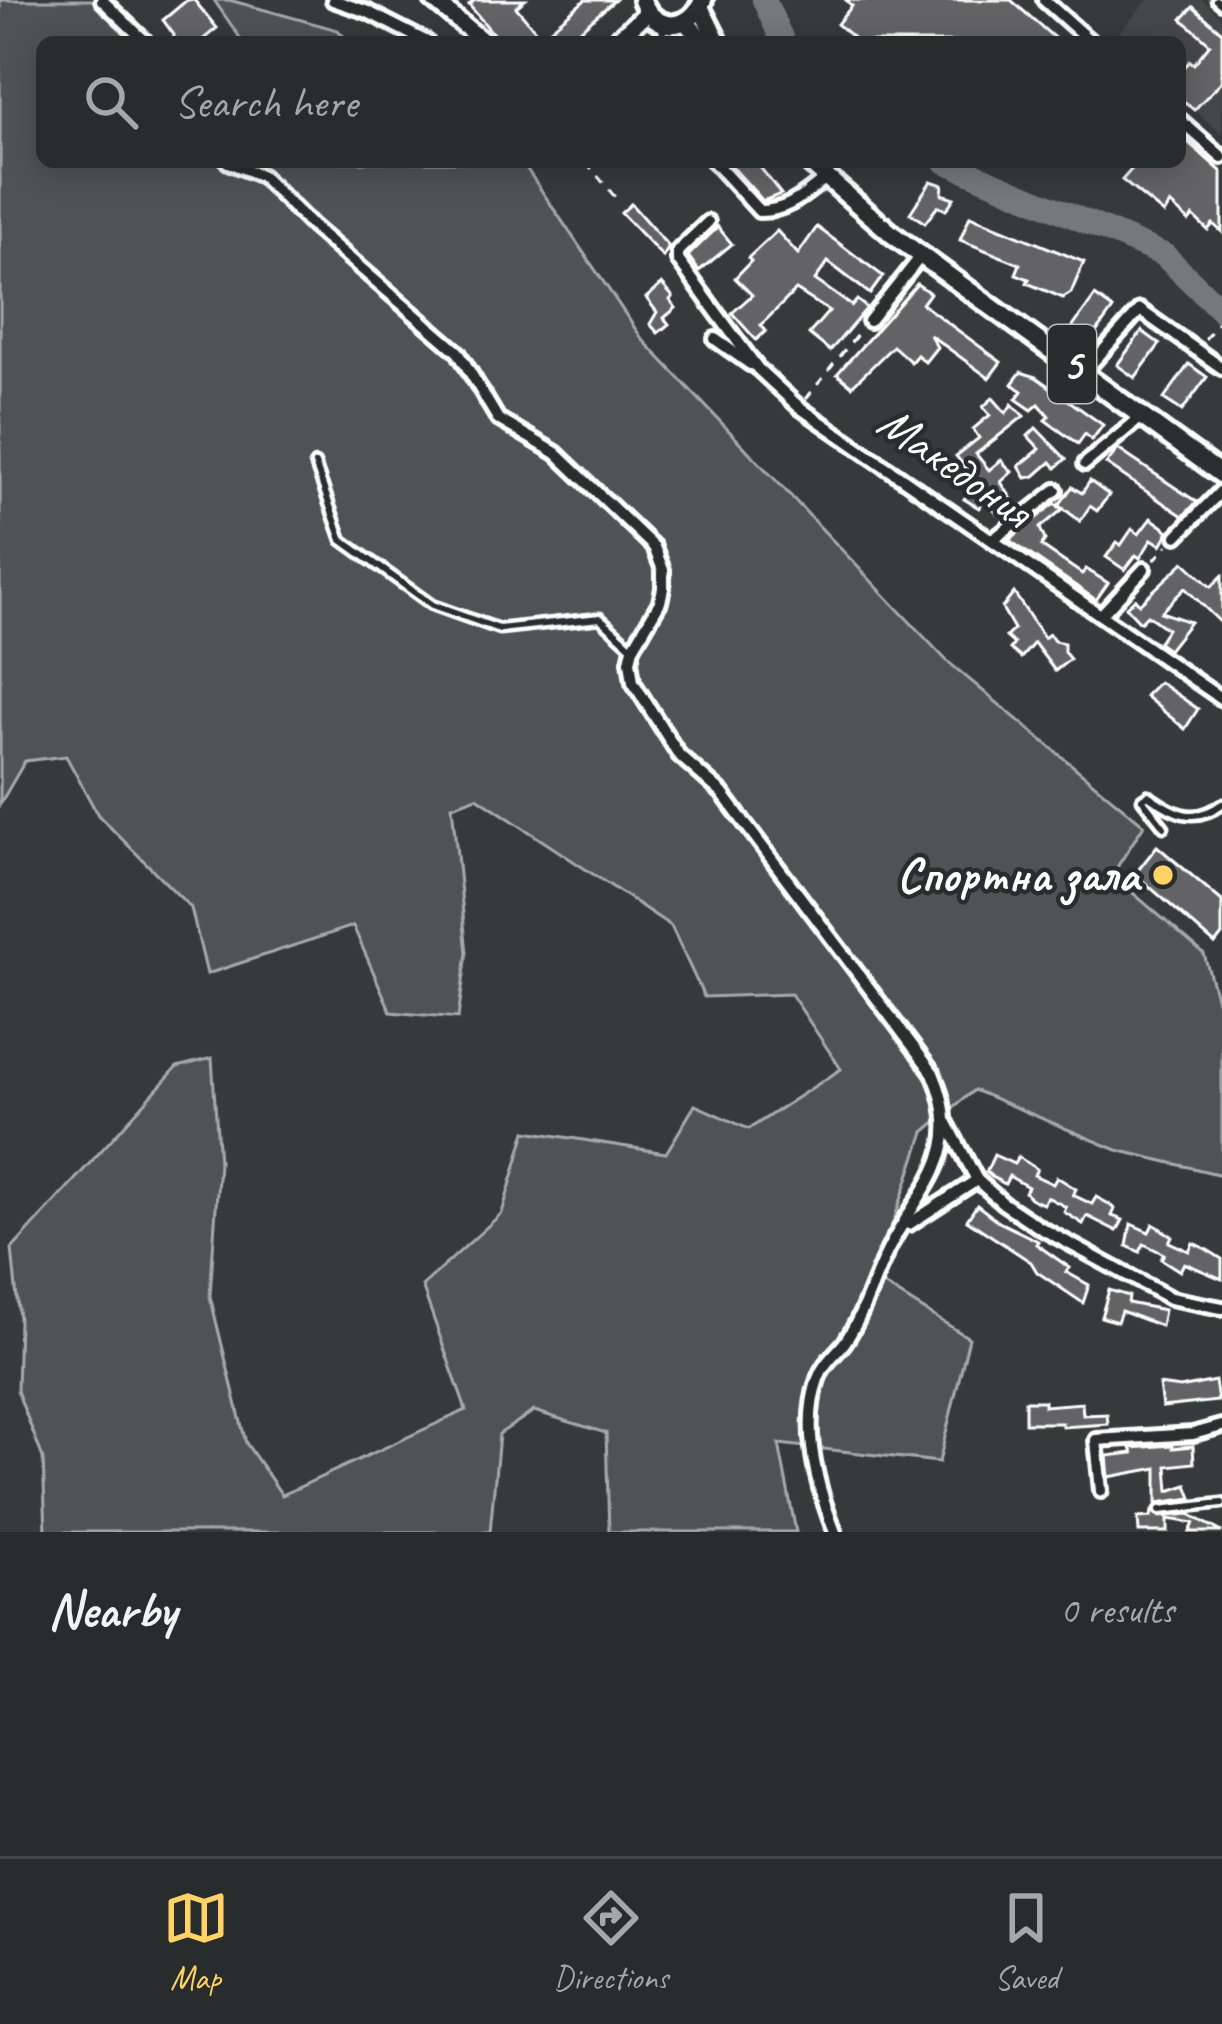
<!DOCTYPE html>
<html lang="en">
<head>
<meta charset="utf-8">
<style>
	:root { --surface:#292c2c; --page:#313434; --text:#f1f3f6; --muted:#a5a7a9; --line:#454848; --accent:#ffd166 }
	body { margin:0; font-family:Caveat,sans-serif; background:var(--page); color:var(--text) }
	.list { margin:0; padding:0; list-style:none }
	h2 { display:flex; justify-content:space-between; align-items:center; height:156px; margin:0; padding:0 48px; font-size:51px }
	h2 small { font-size:39px; font-weight:400; color:var(--muted) }
	.icon { flex:none; width:66px; height:66px; fill:none; stroke:currentColor; stroke-width:2; stroke-linecap:round; stroke-linejoin:round }
	.map { position:relative; flex:none; width:1222px; height:1532px; overflow:hidden }
	.search { position:absolute; background:var(--surface); box-shadow:0 6px 30px #0003; left:36px; right:36px; top:36px; height:132px; display:flex; align-items:center; gap:30px; box-sizing:border-box; padding:0 42px; border-radius:18px; color:var(--muted); font-size:45px }
	.sheet { height:324px; background:var(--surface) }
	nav { display:flex; justify-content:space-around; align-items:center; box-sizing:border-box; height:168px; border-top:3px solid var(--line); background:var(--surface); font-size:33px; color:var(--muted) }
	nav a { display:grid; justify-items:center; gap:6px }
	nav .on { color:var(--accent) }
	.map>svg:first-child { display:block }
	.built { fill:#444748 }
	.green { fill:#505354; stroke:#a8a9aa; stroke-width:3 }
	.lines { fill:none; stroke-linecap:round; stroke-linejoin:round }
	.river { stroke:#767879; stroke-width:24 }
	.building { fill:#636465; stroke:#fff; stroke-width:3 }
	.service-casing { stroke:#fff; stroke-width:15 }
	.minor-casing { stroke:#fff; stroke-width:20 }
	.secondary-casing { stroke:#fff; stroke-width:24 }
	.primary-casing { stroke:#fff; stroke-width:26 }
	.path { stroke:#fff; stroke-width:3; stroke-dasharray:9 9; stroke-linecap:butt }
	.service { stroke:#2a2d2e; stroke-width:6 }
	.minor { stroke:#2a2d2e; stroke-width:10 }
	.secondary { stroke:#2a2d2e; stroke-width:15 }
	.primary { stroke:#2a2d2e; stroke-width:16 }
	.poi-dot { fill:#ffd166; stroke:#2a2d2e; stroke-width:4.5 }
	.labels { text-anchor:middle; dominant-baseline:central; stroke-width:9; stroke-linejoin:round; paint-order:stroke }
	.shield { fill:#2a2d2e; stroke:#bfc0c0; stroke-width:3 }
	.shield-label { font-size:45px; font-weight:bold; fill:#fff }
	.street-label { font-size:48px; fill:#fff; stroke:#2a2d2e }
	.poi-label { font-size:48px; font-weight:bold; fill:#fff; stroke:#2a2d2e; text-anchor:end }
</style>
</head>
<body>
<div class="map">
<svg width="1222" height="1532" viewBox="0 0 1222 1532">
	<rect width="100%" height="100%" fill="#373a3b"/>
	<filter id="ink" filterUnits="userSpaceOnUse"><feTurbulence type="fractalNoise" baseFrequency=".00833" numOctaves="2"/><feDisplacementMap in="SourceGraphic" scale="24" xChannelSelector="R" yChannelSelector="G"/><feConvolveMatrix kernelMatrix="1 2 1 2 8 2 1 2 1" color-interpolation-filters="sRGB"/></filter>
	<g filter="url(#ink)">
		<polygon class="built" points="1148,0 1202,0 1222,18 1222,134 1180,98 1180,42 1113,39"/>
		<g class="green">
			<polygon points="0,0 102,0 146,42 42,42 42,162 522,162 643,340 947,661 1144,825 1112,875 1204,954 1222,1018 1222,1175 1117,1150 974,1090 924,1132 874,1279 969,1338 939,1462 779,1444 796,1532 609,1532 606,1433 534,1411 499,1434 490,1532 46,1532 43,1458 17,1391 19,1319 12,1249 177,1067 212,1058 219,1163 210,1296 246,1443 282,1495 466,1410 422,1286 502,1213 526,1131 666,1153 695,1105 749,1129 841,1069 791,994 704,997 671,926 477,797 452,806 467,953 458,1018 391,1012 353,926 207,974 191,908 98,815 66,756 25,761 0,804"/>
			<polygon points="214,0 229,0 338,30 349,42 243,42"/>
		</g>
		<g class="lines">
			<g class="river">
				<polyline points="764,0 783,42"/>
				<polyline points="946,162 1164,255 1222,311"/>
			</g>
		</g>
		<g class="building">
			<polygon points="187,0 194,0 217,28 200,42 173,42 174,35 163,20"/>
			<polygon points="475,0 525,0 516,7 541,37 585,0 615,0 566,42 500,42 469,5"/>
			<polygon points="846,0 1011,0 1059,42 858,42 837,24 852,6"/>
			<polygon points="1193,7 1222,32 1222,81 1194,110 1180,98 1180,72 1190,61 1194,64 1210,44 1182,19"/>
			<polygon points="1180,135 1222,172 1222,232 1213,224 1208,230 1193,216 1189,221 1170,204 1164,214 1122,180 1138,162 1180,162"/>
			<polygon points="728,162 756,162 781,194 763,201"/>
			<polygon points="931,181 943,185 942,194 954,198 946,210 938,206 925,223 910,213"/>
			<polygon points="631,204 669,247 663,257 621,213"/>
			<polygon points="970,216 1084,262 1071,293 1063,298 1027,283 1029,279 1016,274 1020,264 960,240"/>
			<polygon points="718,227 732,244 699,271 688,256"/>
			<polygon points="817,227 883,276 870,294 828,262 815,280 852,306 857,300 867,308 830,351 809,334 829,311 796,290 761,325 766,331 756,340 732,313 752,295 735,278 751,261 748,258 777,231 798,254"/>
			<polygon points="662,284 673,297 670,300 676,308 664,318 669,324 658,333 650,324 657,312 646,298"/>
			<polygon points="917,284 930,293 922,304 1001,362 989,378 930,335 937,347 925,362 917,355 911,362 893,346 852,386 837,374"/>
			<polygon points="1095,296 1113,309 1088,344 1070,331"/>
			<polygon points="1142,331 1160,344 1135,378 1117,365"/>
			<polygon points="1189,364 1207,377 1182,411 1164,399"/>
			<polygon points="1021,372 1036,377 1103,425 1092,440 1085,434 1078,444 1045,420 1049,416 1039,404 1032,410 1016,399 1022,391 1012,384"/>
			<polygon points="993,398 1006,413 1012,404 1024,416 976,454 989,470 1001,460 1012,472 1001,482 1015,504 998,515 985,499 979,508 964,499 977,482 956,456 979,438 973,429 990,415 983,407"/>
			<polygon points="1036,428 1066,459 1056,468 1051,462 1035,476 1026,478 1019,466 1040,449 1028,436"/>
			<polygon points="1118,449 1131,458 1197,502 1183,516 1162,502 1106,464"/>
			<polygon points="1090,481 1109,495 1097,511 1090,506 1080,521 1059,505 1072,487 1082,493"/>
			<polygon points="1055,503 1062,510 1040,528 1045,540 1041,546 1082,574 1086,569 1108,583 1096,600 1009,540"/>
			<polygon points="1151,518 1169,531 1161,545 1152,539 1140,558 1136,555 1125,570 1106,557 1117,542 1121,545 1132,529 1139,534"/>
			<polygon points="1184,562 1211,587 1222,576 1222,624 1185,588 1161,612 1190,622 1168,650 1158,643 1167,629 1147,615 1140,622 1126,607 1135,599 1139,604"/>
			<polygon points="1014,593 1044,638 1049,634 1054,641 1064,643 1064,652 1070,659 1055,671 1034,643 1021,658 1010,649 1014,644 1006,637 1014,629 1002,608"/>
			<polygon points="1159,682 1198,709 1185,729 1145,696"/>
			<polygon points="1157,846 1222,901 1222,935 1215,944 1135,874"/>
			<polygon points="994,1155 1014,1164 1018,1157 1037,1169 1034,1175 1053,1184 1057,1177 1076,1189 1073,1195 1092,1204 1096,1197 1109,1204 1115,1209 1112,1216 1123,1220 1117,1231 1087,1216 1083,1224 1064,1212 1066,1207 1047,1197 1043,1204 1030,1198 1025,1192 1028,1187 1009,1176 1005,1184 992,1177 986,1172"/>
			<polygon points="977,1205 999,1222 1038,1241 1036,1244 1070,1268 1066,1272 1089,1285 1083,1303 1037,1272 1031,1262 967,1220"/>
			<polygon points="1131,1224 1149,1232 1153,1224 1172,1236 1169,1242 1189,1251 1193,1243 1206,1249 1222,1259 1222,1279 1184,1263 1180,1271 1161,1259 1164,1254 1144,1244 1140,1252 1127,1246"/>
			<polygon points="1109,1290 1129,1296 1128,1303 1164,1310 1161,1326 1121,1311 1117,1322 1101,1317"/>
			<polygon points="1215,1381 1218,1401 1162,1407 1159,1385 1180,1388"/>
			<polygon points="1025,1401 1044,1401 1044,1406 1082,1403 1083,1415 1107,1414 1108,1424 1062,1427 1062,1423 1025,1423"/>
			<polygon points="1173,1445 1173,1448 1193,1446 1194,1463 1167,1466 1169,1491 1187,1485 1192,1498 1157,1503 1157,1468 1109,1477 1107,1456 1133,1453 1131,1448"/>
			<polygon points="1152,1511 1160,1517 1189,1514 1222,1532 1190,1532 1194,1523 1168,1519 1168,1532 1139,1532 1138,1518 1151,1517"/>
		</g>
		<g class="lines">
			<g class="service-casing">
				<g id="service">
					<polyline points="1216,0 1222,5"/>
					<polyline points="662,27 664,42"/>
					<polyline points="315,464 342,540 432,605 499,629 600,618 633,648"/>
					<path d="M1164,827L1142,799L1148,795C1173,813 1194,825 1222,804"/>
					<polyline points="1160,1510 1222,1503"/>
				</g>
			</g>
			<g class="minor-casing">
				<g id="minor">
					<polyline points="102,0 146,42"/>
					<polyline points="333,0 368,12 427,42"/>
					<polyline points="1044,0 1091,42"/>
					<polyline points="1180,120 1222,157"/>
					<path d="M228,162L262,176L312,226L458,352L498,419L556,453L654,547L663,570V588L660,602L633,648L630,661L633,682L679,755L722,793L933,1073C968,1154 922,1183 888,1250C873,1280 864,1314 845,1342C836,1354 823,1363 818,1379C801,1427 817,1487 835,1532"/>
					<path d="M714,162L759,211C788,211 804,195 826,178"/>
					<polyline points="708,222 678,251 678,260 758,369 799,407 1222,699"/>
					<polyline points="869,321 921,256"/>
					<polyline points="715,339 750,364"/>
					<polyline points="1084,372 1140,310 1222,368"/>
					<polyline points="1085,464 1141,417"/>
					<polyline points="1177,536 1222,490"/>
					<polyline points="994,539 1056,490"/>
					<polyline points="1101,615 1144,569"/>
					<polyline points="947,1123 977,1180 1003,1203 1039,1227 1170,1298 1222,1308"/>
					<polyline points="909,1224 977,1180"/>
					<polyline points="1101,1491 1096,1440 1193,1434 1222,1426"/>
				</g>
			</g>
			<g class="secondary-casing">
				<g id="secondary">
					<polyline points="433,0 484,42"/>
					<polyline points="614,42 647,13"/>
				</g>
			</g>
			<g class="primary-casing">
				<g id="primary">
					<path d="M642,0C654,33 690,32 703,0"/>
					<polyline points="700,7 718,42"/>
					<polyline points="686,22 703,42"/>
					<polyline points="809,162 893,235 1222,475"/>
				</g>
			</g>
			<g class="path">
				<polyline points="586,162 620,203"/>
				<polyline points="1205,339 1222,317"/>
				<polyline points="806,399 860,331"/>
				<polyline points="1154,560 1168,545"/>
			</g>
			<use href="#service" class="service"/>
			<use href="#minor" class="minor"/>
			<use href="#secondary" class="secondary"/>
			<use href="#primary" class="primary"/>
		</g>
	</g>
	<circle class="poi-dot" cx="1163" cy="875" r="12"/>
	<g class="labels">
		<rect class="shield" x="1048" y="325" width="48" height="78" rx="9"/>
		<g class="shield-label">
			<text x="1072" y="364">5</text>
		</g>
		<g class="street-label">
			<text transform="translate(955 466) rotate(35)">Македония</text>
		</g>
		<g class="poi-label">
			<text x="1139" y="875">Спортна зала</text>
		</g>
	</g>
</svg>
<div class="search"><svg class="icon" aria-label="search" viewBox="0 0 24 24"><circle cx="10" cy="10" r="6"/><path d="M15 15l6 6"/></svg>Search here</div>
</div>
<section class="sheet">
<h2>Nearby<small>0 results</small></h2>
<ul class="list">
</ul>
</section>
<nav>
<a class="on"><svg class="icon" aria-label="map" viewBox="0 0 24 24"><path d="M3 6l6-2 6 2 6-2v14l-6 2-6-2-6 2zM9 4v14M15 6v14"/></svg>Map</a>
<a><svg class="icon" aria-label="directions" viewBox="0 0 24 24"><path d="M12 3l9 9-9 9-9-9zM9 14v-3h6M13 9l2 2-2 2"/></svg>Directions</a>
<a><svg class="icon" aria-label="saved" viewBox="0 0 24 24"><path d="M7 4h10v16l-5-4-5 4z"/></svg>Saved</a>
</nav>
</body>
</html>
